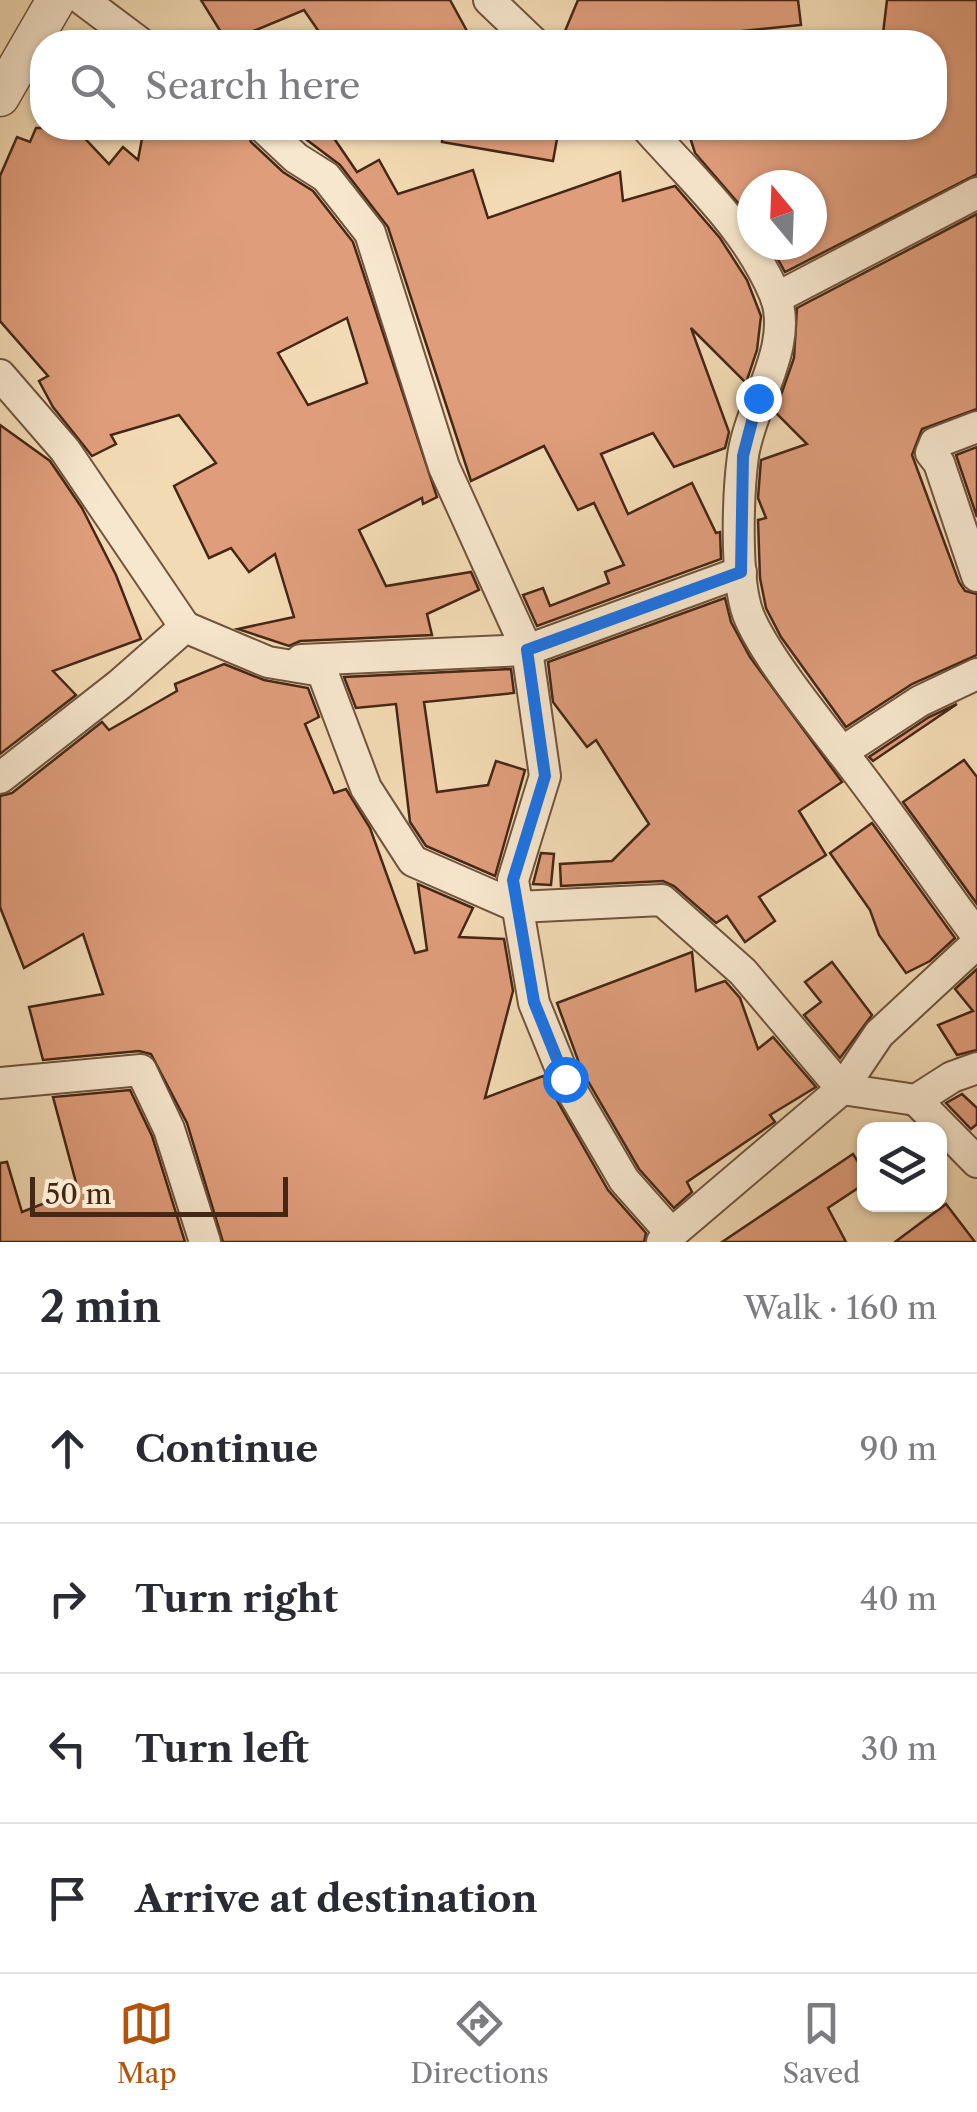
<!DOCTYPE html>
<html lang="en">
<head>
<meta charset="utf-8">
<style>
	:root { --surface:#fff; --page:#f7f7f7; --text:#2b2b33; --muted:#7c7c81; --line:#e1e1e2; --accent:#b45309 }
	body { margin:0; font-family:"Libre Caslon Text",serif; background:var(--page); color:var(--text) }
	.controls { position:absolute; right:30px; bottom:30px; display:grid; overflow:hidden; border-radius:20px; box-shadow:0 2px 8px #0004 }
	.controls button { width:90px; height:90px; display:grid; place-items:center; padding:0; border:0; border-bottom:2px solid var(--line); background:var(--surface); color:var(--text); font:50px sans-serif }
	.compass { position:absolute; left:737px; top:170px; width:90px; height:90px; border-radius:50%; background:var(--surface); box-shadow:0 2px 8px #0004; rotate:341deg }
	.scale { position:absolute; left:30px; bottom:25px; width:258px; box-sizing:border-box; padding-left:10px; border:5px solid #452715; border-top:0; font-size:28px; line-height:35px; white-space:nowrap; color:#452715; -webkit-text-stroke:8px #f7e7ce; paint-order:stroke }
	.stop { position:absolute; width:30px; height:30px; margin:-22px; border:8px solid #1a73e8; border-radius:50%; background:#fff }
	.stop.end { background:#1a73e8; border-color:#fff; box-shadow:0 2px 10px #0008 }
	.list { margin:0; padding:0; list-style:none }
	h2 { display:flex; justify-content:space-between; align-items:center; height:130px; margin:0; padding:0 40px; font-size:42px }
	h2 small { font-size:32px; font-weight:400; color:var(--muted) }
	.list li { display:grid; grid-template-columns:65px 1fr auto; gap:30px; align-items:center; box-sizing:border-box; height:150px; padding:0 40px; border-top:2px solid var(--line) }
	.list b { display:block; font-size:38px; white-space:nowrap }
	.list em { font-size:32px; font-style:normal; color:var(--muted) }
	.icon { flex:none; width:55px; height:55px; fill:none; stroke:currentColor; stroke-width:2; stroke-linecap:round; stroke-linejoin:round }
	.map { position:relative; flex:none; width:977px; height:1242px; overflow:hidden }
	.search { position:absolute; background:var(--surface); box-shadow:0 2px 8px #0004; left:30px; right:30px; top:30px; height:110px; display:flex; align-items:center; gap:25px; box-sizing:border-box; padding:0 35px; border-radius:40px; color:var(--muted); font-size:38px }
	.sheet { height:730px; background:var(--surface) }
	nav { display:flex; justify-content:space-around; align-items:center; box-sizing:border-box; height:140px; border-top:2px solid var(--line); background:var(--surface); font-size:28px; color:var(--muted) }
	nav a { display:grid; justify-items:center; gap:5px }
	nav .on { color:var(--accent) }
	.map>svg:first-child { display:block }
	.building { fill:#df9d7b; stroke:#452715; stroke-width:2.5; fill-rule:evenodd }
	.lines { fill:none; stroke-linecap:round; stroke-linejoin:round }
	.minor-casing { stroke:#70543d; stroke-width:34 }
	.tertiary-casing { stroke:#70543d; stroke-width:41 }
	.minor { stroke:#f7e7ce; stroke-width:30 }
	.tertiary { stroke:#f7e7ce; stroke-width:38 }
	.route { stroke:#1a73e8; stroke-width:12 }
</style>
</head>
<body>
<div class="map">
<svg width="977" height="1242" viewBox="0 0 977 1242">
	<rect width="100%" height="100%" fill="#f2dab4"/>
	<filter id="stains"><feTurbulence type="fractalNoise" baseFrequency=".002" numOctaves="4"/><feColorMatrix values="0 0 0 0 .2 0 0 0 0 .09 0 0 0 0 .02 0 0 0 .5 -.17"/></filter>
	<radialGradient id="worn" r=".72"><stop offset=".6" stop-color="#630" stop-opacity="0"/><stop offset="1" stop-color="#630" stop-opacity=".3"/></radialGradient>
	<g class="building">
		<polygon points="201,0 450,0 473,42 326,42 304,10 227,42"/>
		<polygon points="578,0 798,0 801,25 732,32 736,42 592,42 565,31"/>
		<polygon points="887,0 977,0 977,174 785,272 770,245 812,245 812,185 752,185 752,219 695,153 687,128 934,128 934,42 882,42"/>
		<path d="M36,128H75L109,164L123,147L138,160L144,128L202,133L207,128H246L251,142L283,172L313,191L353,242L437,497L423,504L422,498L359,530L386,586L471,572L479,590L427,614L432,635L300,641L289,646L238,629L294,617L275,554L249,572L231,548L209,558L174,486L216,463L179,415L111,435L116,444L92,456L53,407L39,381L48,376L0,321V176L17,137L30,142ZM347,318L367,383L308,405L278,353Z"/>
		<polygon points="291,128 327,128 357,172 379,160 398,194 473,170 488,218 620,172 623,201 675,186 720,238 747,280 761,316 757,350 746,383 691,328 729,432 725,448 674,467 653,433 601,454 628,514 692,483 716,533 720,532 721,559 537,626 523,595 543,588 550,606 609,583 605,572 624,565 594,503 578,510 544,446 471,481 388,227 340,165"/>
		<polygon points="443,128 559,128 553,161 442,142"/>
		<polygon points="977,214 977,409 922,429 912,455 959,582 965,591 977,594 977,655 912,684 846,727 781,637 766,608 760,578 758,520 766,518 758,498 761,460 807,444 775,412 794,358 797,308"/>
		<polygon points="0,425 50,461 82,508 116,575 141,639 53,671 76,695 0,754"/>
		<polygon points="977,447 977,517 956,455"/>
		<polygon points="725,598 731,622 750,657 842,782 799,811 826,855 759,897 775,921 745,942 727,916 716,923 674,886 663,881 561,886 560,864 612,861 649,824 596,740 587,747 553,702 548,662"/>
		<polygon points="224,664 264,680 308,688 319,717 305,724 334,793 346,789 370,828 415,953 427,950 418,884 473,908 459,937 504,939 513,991 485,1098 543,1076 608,1190 646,1233 644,1242 223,1242 187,1123 151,1054 139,1051 43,1060 29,1007 103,994 83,934 24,968 0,907 0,796 12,793 102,722 109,730 177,691 175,684"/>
		<polygon points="511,669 514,693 424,702 437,792 488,785 496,761 525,770 495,876 426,846 410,822 396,704 356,708 344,677"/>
		<polygon points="957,704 873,761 869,757 929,717"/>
		<polygon points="964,760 977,777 977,904 903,802"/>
		<polygon points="872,823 955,938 930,961 906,973 879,935 870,910 830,853"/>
		<polygon points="541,853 554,854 551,885 533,884"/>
		<polygon points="692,952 696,991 725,981 740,998 758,1049 773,1037 816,1087 770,1115 775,1122 769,1126 687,1182 692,1192 674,1208 639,1169 582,1071 557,1003"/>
		<polygon points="832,962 872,1015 840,1058 804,1015 821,1002 805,982"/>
		<polygon points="977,969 977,1050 957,1055 938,1025 973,1011 955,989"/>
		<polygon points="130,1090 152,1136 185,1242 0,1242 0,1163 7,1162 22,1212 78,1190 53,1097"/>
		<polygon points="962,1094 977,1108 977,1124 971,1129 946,1103"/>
		<polygon points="853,1154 864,1171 864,1184 828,1208 846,1242 722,1242"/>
		<polygon points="946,1204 975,1242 895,1242"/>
	</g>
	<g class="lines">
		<g class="minor-casing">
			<g id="minor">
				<polyline points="83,0 139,42"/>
				<polyline points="489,0 533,42"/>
				<polyline points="264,128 296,158 326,177 370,233 444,467 527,650 545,776 513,880 534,1003 565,1079 624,1180 671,1233"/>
				<path d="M647,128C694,181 747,228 775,295C795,345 750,405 743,456C738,494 735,579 748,614C763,653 816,718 842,752C889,812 932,875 977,936"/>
				<polyline points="776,298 977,193"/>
				<polyline points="0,375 65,450 185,627"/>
				<polyline points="977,427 935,443 931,453 939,463 977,576"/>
				<polyline points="301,660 527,650 741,572"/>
				<polyline points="842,752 920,701 977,674"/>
				<polyline points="0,778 119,685 185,627 268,662 322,671 366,788 413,861 518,907 662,900 743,972 842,1089 916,1100 952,1077 977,1068"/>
				<polyline points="0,1083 141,1070 169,1129 205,1242"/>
				<polyline points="916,1100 977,1162"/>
				<polyline points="662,1242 842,1089 879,1034 977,943"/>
			</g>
		</g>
		<g class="tertiary-casing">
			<polyline id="tertiary" points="0,97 56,0"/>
		</g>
		<use href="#minor" class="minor"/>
		<use href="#tertiary" class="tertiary"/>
	</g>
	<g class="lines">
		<polyline class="route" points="565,1079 534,1002 513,880 545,776 527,650 741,572 743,456 758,398"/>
	</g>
	<rect width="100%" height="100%" filter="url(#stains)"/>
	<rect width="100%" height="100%" fill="url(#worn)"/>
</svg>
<div class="controls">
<button><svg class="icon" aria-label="layers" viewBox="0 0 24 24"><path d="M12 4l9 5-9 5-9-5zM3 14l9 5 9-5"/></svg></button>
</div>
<svg class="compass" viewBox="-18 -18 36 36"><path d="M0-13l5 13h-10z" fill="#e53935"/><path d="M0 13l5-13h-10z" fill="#7c7c81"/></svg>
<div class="scale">50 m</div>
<div class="stop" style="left:565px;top:1079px"></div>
<div class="stop end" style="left:758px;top:398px"></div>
<div class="search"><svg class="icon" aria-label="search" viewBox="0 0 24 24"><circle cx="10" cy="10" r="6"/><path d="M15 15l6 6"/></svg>Search here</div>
</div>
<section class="sheet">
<h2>2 min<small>Walk · 160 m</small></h2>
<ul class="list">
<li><svg class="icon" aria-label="ahead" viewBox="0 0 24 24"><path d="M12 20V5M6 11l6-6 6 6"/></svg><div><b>Continue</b></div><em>90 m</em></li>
<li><svg class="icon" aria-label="right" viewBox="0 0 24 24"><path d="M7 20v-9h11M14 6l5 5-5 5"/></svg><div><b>Turn right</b></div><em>40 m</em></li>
<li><svg class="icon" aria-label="left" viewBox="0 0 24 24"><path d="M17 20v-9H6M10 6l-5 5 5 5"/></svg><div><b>Turn left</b></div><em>30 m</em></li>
<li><svg class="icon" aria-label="arrive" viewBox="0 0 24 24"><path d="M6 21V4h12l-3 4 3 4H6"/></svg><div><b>Arrive at destination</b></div></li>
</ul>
</section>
<nav>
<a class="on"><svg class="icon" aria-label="map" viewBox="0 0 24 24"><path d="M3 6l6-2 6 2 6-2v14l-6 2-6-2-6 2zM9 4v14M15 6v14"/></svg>Map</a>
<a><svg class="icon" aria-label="directions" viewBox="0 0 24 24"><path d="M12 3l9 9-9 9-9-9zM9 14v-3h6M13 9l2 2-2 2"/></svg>Directions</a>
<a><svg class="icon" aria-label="saved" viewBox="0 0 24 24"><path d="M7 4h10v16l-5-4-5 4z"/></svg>Saved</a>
</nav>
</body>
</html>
